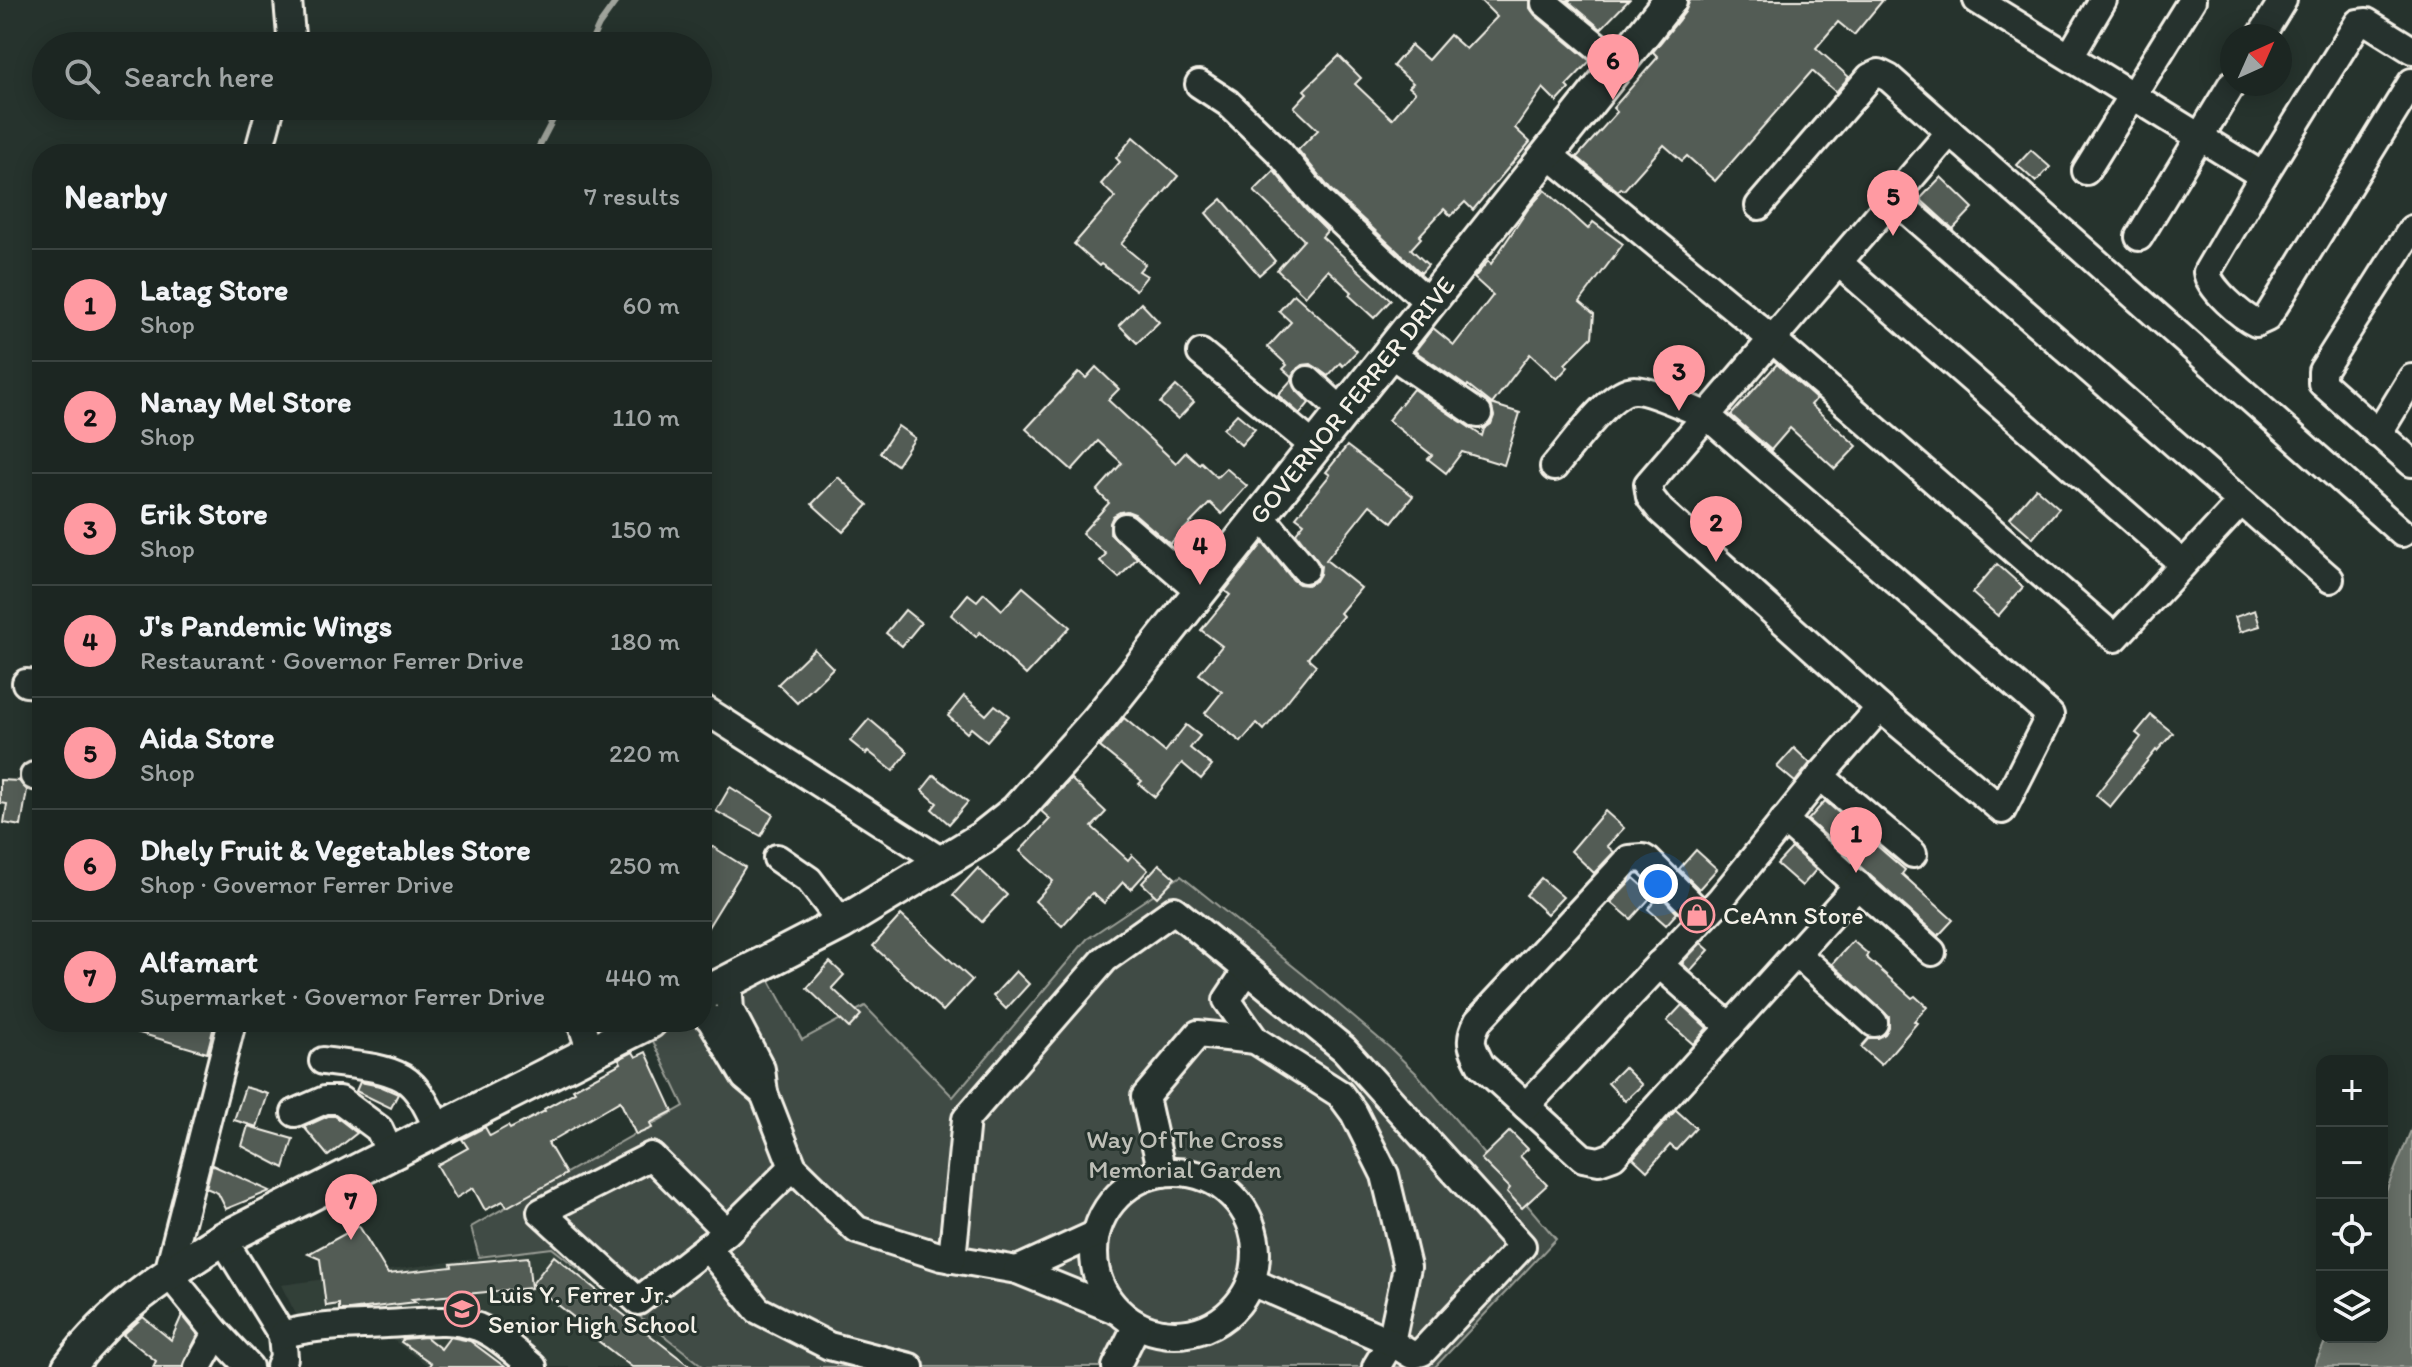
<!DOCTYPE html>
<html lang="en">
<head>
<meta charset="utf-8">
<style>
	:root { --surface:#1c2622; --page:#252e2a; --text:#f1f3f6; --muted:#a0a5a5; --line:#3a4340; --accent:#ff9aa2 }
	body { margin:0; font-family:Itim,sans-serif; background:var(--page); color:var(--text) }
	.controls { position:absolute; right:24px; bottom:24px; display:grid; overflow:hidden; border-radius:16px; box-shadow:0 4px 20px #0003 }
	.controls button { width:72px; height:72px; display:grid; place-items:center; padding:0; border:0; border-bottom:2px solid var(--line); background:var(--surface); color:var(--text); font:40px sans-serif }
	.compass { position:absolute; left:2220px; top:24px; width:72px; height:72px; border-radius:50%; background:var(--surface); box-shadow:0 4px 20px #0003; rotate:45deg }
	.you { position:absolute; left:1658px; top:884px; width:28px; height:28px; margin:-20px; border:6px solid #fff; border-radius:50%; background:#1a73e8; box-shadow:0 0 0 12px #1a73e833 }
	.badge { display:grid; place-items:center; width:52px; height:52px; border-radius:50%; background:var(--accent); color:#111; font-size:26px; font-weight:700 }
	.pin { position:absolute; translate:-50% -66px; filter:drop-shadow(0 2px 4px #0008) }
	.pin::after { content:''; position:absolute; top:42px; width:28px; height:24px; background:inherit; clip-path:polygon(0 0,100% 0,50% 100%) }
	.list { margin:0; padding:0; list-style:none }
	h2 { display:flex; justify-content:space-between; align-items:center; height:104px; margin:0; padding:0 32px; font-size:34px }
	h2 small { font-size:26px; font-weight:400; color:var(--muted) }
	.list li { display:grid; grid-template-columns:52px 1fr auto; gap:24px; align-items:center; box-sizing:border-box; height:112px; padding:0 32px; border-top:2px solid var(--line) }
	.list b { display:block; font-size:30px; white-space:nowrap }
	.list p { margin:0; font-size:26px; white-space:nowrap; color:var(--muted) }
	.list em { font-size:26px; font-style:normal; color:var(--muted) }
	.icon { flex:none; width:44px; height:44px; fill:none; stroke:currentColor; stroke-width:2; stroke-linecap:round; stroke-linejoin:round }
	.map { position:relative; flex:none; width:2412px; height:1367px; overflow:hidden }
	.search { position:absolute; background:var(--surface); box-shadow:0 4px 20px #0003; left:32px; top:32px; width:680px; height:88px; display:flex; align-items:center; gap:20px; box-sizing:border-box; padding:0 28px; border-radius:44px; color:var(--muted); font-size:30px }
	.panel { position:absolute; background:var(--surface); box-shadow:0 4px 20px #0003; left:32px; top:144px; width:680px; height:888px; border-radius:32px }
	.map>svg:first-child { display:block }
	.built { fill:#333f39 }
	.green { fill:#414b45; stroke:#9a9e96; stroke-width:2 }
	.water { fill:#676f68; stroke:#9fa39b; stroke-width:2 }
	.lines { fill:none; stroke-linecap:round; stroke-linejoin:round }
	.stream { stroke:#9fa39b; stroke-width:6 }
	.building { fill:#525c55; stroke:#f4f1e8; stroke-width:2 }
	.minor-casing { stroke:#f4f1e8; stroke-width:32 }
	.major-casing { stroke:#f4f1e8; stroke-width:38 }
	.minor { stroke:#26332d; stroke-width:26 }
	.major { stroke:#26332d; stroke-width:32 }
	.labels { text-anchor:middle; dominant-baseline:central; stroke-width:6; stroke-linejoin:round; paint-order:stroke }
	.street-label { font-size:26px; fill:#f4f1e8; stroke:#26332d }
	.poi-label { font-size:26px; fill:#f4f1e8; stroke:#26332d; text-anchor:start }
	.park-label { font-size:26px; fill:#bebfb7; stroke:#26332d }
</style>
</head>
<body>
<div class="map">
<svg width="2412" height="1367" viewBox="0 0 2412 1367">
	<rect width="100%" height="100%" fill="#26332d"/>
	<filter id="ink" filterUnits="userSpaceOnUse"><feTurbulence type="fractalNoise" baseFrequency=".0125" numOctaves="2"/><feDisplacementMap in="SourceGraphic" scale="16" xChannelSelector="R" yChannelSelector="G"/><feConvolveMatrix kernelMatrix="1 2 1 2 8 2 1 2 1" color-interpolation-filters="sRGB"/></filter>
	<g filter="url(#ink)">
		<polygon class="built" points="552,1248 704,1367 429,1367 385,1334 307,1336 281,1285"/>
		<polygon class="green" points="1181,876 1304,975 1390,1048 1417,1074 1556,1239 1435,1367 704,1367 552,1248 479,1257 471,1227 684,1106 652,1039 684,1022 702,1022 702,1012 768,977 802,1040 865,1006 953,1097 1087,939"/>
		<polygon class="water" points="2412,1128 2412,1367 2314,1367 2327,1337 2382,1337 2382,1201"/>
		<g class="lines">
			<g class="stream">
				<polyline points="589,46 599,25 617,0"/>
				<polyline points="535,154 560,106"/>
			</g>
		</g>
		<g class="building">
			<polygon points="1480,0 1529,0 1530,8 1535,15 1590,61 1566,86 1569,89 1557,102 1543,88 1515,128 1530,142 1473,210 1465,202 1451,216 1444,209 1419,236 1421,238 1411,249 1428,265 1421,273 1330,189 1298,150 1318,130 1294,107 1307,93 1304,90 1339,56 1361,78 1355,84 1392,119 1415,92 1409,87 1413,83 1393,66 1411,45 1428,60 1450,35 1466,49 1497,17"/>
			<polygon points="1567,0 1629,0 1601,29"/>
			<polygon points="1690,0 1883,0 1854,35 1838,22 1816,48 1849,77 1836,92 1812,71 1715,181 1687,156 1682,161 1664,145 1624,190 1621,188 1618,191 1577,157 1617,112 1613,108 1658,57 1653,52 1685,12"/>
			<polygon points="1133,137 1178,176 1121,244 1145,264 1139,271 1147,276 1136,290 1101,264 1099,266 1074,244 1115,197 1101,184 1120,162 1116,158"/>
			<polygon points="2031,150 2050,167 2036,182 2017,165"/>
			<polygon points="1274,171 1306,210 1327,231 1322,237 1391,300 1374,318 1349,295 1352,292 1328,270 1305,296 1277,270 1304,240 1254,191"/>
			<polygon points="1941,177 1973,208 1953,229 1920,199"/>
			<polygon points="1545,190 1588,229 1593,222 1623,244 1580,302 1594,314 1592,337 1565,364 1568,367 1557,379 1530,354 1492,404 1468,385 1467,387 1415,351 1433,328 1454,345 1493,295 1474,278 1488,261 1491,264 1528,209"/>
			<polygon points="1222,199 1275,261 1259,275 1206,213"/>
			<polygon points="1294,294 1357,351 1343,366 1340,363 1328,376 1311,364 1302,365 1297,369 1292,377 1283,369 1287,365 1268,347 1291,322 1279,311"/>
			<polygon points="1141,303 1159,322 1137,343 1119,325"/>
			<polygon points="1777,364 1816,399 1811,405 1857,446 1835,469 1790,428 1771,450 1731,415"/>
			<polygon points="1096,367 1119,389 1108,400 1176,463 1186,452 1199,464 1201,462 1217,477 1226,468 1247,486 1222,514 1210,503 1170,544 1135,514 1127,511 1120,512 1113,516 1110,523 1110,533 1137,558 1119,578 1100,561 1106,554 1082,533 1109,503 1097,491 1122,463 1098,441 1072,470 1026,429 1079,372 1086,378"/>
			<polygon points="1292,379 1297,391 1309,403 1300,414 1278,395"/>
			<polygon points="1176,386 1194,402 1178,419 1160,403"/>
			<polygon points="1413,389 1482,436 1484,429 1491,424 1494,416 1491,404 1520,413 1504,465 1462,452 1446,473 1428,459 1432,455 1388,420"/>
			<polygon points="1237,414 1255,429 1241,445 1223,429"/>
			<polygon points="898,426 915,438 897,465 880,453"/>
			<polygon points="1347,446 1413,496 1392,522 1370,505 1326,560 1361,588 1340,613 1343,616 1308,658 1316,665 1264,730 1257,723 1241,742 1205,713 1222,692 1199,674 1222,646 1201,630 1230,595 1225,591 1263,543 1293,580 1299,584 1307,585 1316,581 1320,574 1321,566 1296,533 1304,523 1296,517 1330,475 1326,472"/>
			<polygon points="838,477 868,505 843,532 812,504"/>
			<polygon points="2036,488 2059,508 2033,538 2010,518"/>
			<polygon points="1997,564 2023,587 1998,616 1972,593"/>
			<polygon points="1023,587 1070,627 1026,675 980,632 976,637 951,615 968,594 977,601 984,593 1002,610"/>
			<polygon points="905,610 921,623 902,646 886,633"/>
			<polygon points="2255,610 2260,626 2240,632 2235,617"/>
			<polygon points="814,649 833,668 797,703 778,684"/>
			<polygon points="964,696 986,715 995,705 1009,716 987,741 971,728 967,733 948,716"/>
			<polygon points="2151,715 2173,733 2157,751 2156,750 2110,807 2096,795 2141,737 2136,733"/>
			<polygon points="1124,718 1165,752 1186,725 1200,736 1190,748 1212,766 1201,779 1182,763 1155,797 1139,784 1142,781 1100,747"/>
			<polygon points="869,719 908,752 893,771 868,751 866,754 850,741"/>
			<polygon points="1794,748 1810,763 1795,782 1777,767"/>
			<polygon points="934,775 968,802 949,824 932,809 937,803 922,790"/>
			<polygon points="1071,779 1106,812 1092,827 1128,860 1132,855 1148,870 1131,889 1123,882 1104,903 1092,893 1062,926 1035,901 1053,881 1020,851 1050,819 1041,811"/>
			<polygon points="0,780 19,781 27,790 21,826 4,823 7,804 0,803"/>
			<polygon points="730,787 773,814 761,836 716,811"/>
			<polygon points="1825,801 1905,870 1902,874 1953,920 1938,936 1808,820"/>
			<polygon points="1605,811 1624,828 1607,846 1614,852 1594,873 1571,851"/>
			<polygon points="702,840 745,867 702,937"/>
			<polygon points="1792,848 1816,870 1802,886 1777,864"/>
			<polygon points="1696,850 1717,869 1699,889 1679,869"/>
			<polygon points="1159,864 1175,878 1157,897 1142,883"/>
			<polygon points="978,868 1007,895 982,922 953,895"/>
			<polygon points="1541,878 1563,897 1547,914 1526,895"/>
			<polygon points="1634,878 1653,895 1631,919 1611,902"/>
			<polygon points="1660,895 1677,913 1666,925 1648,909"/>
			<polygon points="901,915 972,980 943,1011 873,946"/>
			<polygon points="1853,941 1868,954 1866,957 1912,998 1915,996 1927,1007 1914,1021 1917,1023 1881,1065 1861,1047 1869,1038 1878,1038 1885,1034 1889,1027 1889,1017 1832,964"/>
			<polygon points="1701,943 1709,950 1690,971 1682,963"/>
			<polygon points="830,962 844,975 832,988 861,1015 849,1028 807,988"/>
			<polygon points="1016,971 1029,984 1006,1009 993,996"/>
			<polygon points="1682,1005 1707,1028 1693,1044 1667,1021"/>
			<polygon points="117,1022 215,1022 207,1053 116,1026"/>
			<polygon points="633,1052 636,1057 646,1052 673,1111 650,1123 652,1128 636,1135 620,1101 548,1143 566,1174 507,1207 503,1201 485,1210 473,1188 456,1198 437,1165 468,1148 462,1139 485,1127 490,1136 508,1126 510,1129 545,1111 544,1109 575,1092 573,1089 621,1063 619,1059"/>
			<polygon points="1624,1067 1642,1085 1625,1101 1608,1083"/>
			<polygon points="360,1082 380,1086 398,1094 391,1108 356,1091"/>
			<polygon points="245,1087 268,1094 257,1127 234,1120"/>
			<polygon points="1676,1110 1696,1128 1676,1150 1670,1145 1647,1171 1633,1158"/>
			<polygon points="328,1116 335,1116 357,1133 328,1156 304,1127"/>
			<polygon points="248,1126 293,1139 284,1168 242,1146"/>
			<polygon points="1510,1131 1528,1149 1520,1156 1547,1185 1522,1208 1507,1192 1510,1188 1481,1159"/>
			<polygon points="212,1165 270,1191 226,1209 218,1193 206,1188"/>
			<polygon points="359,1226 388,1274 452,1267 451,1264 528,1257 531,1288 412,1299 416,1302 349,1310 339,1310 339,1304 326,1306 320,1259 308,1254"/>
			<polygon points="554,1256 599,1292 597,1294 691,1367 632,1367 580,1327 582,1324 532,1284"/>
			<polygon points="182,1315 198,1335 182,1367 153,1367 156,1361 123,1335 143,1317 171,1340"/>
			<polygon points="426,1337 441,1349 450,1337 470,1341 505,1367 428,1367 431,1363 401,1342 403,1339"/>
		</g>
		<g class="lines">
			<g class="minor-casing">
				<g id="minor">
					<polyline points="288,0 291,36 288,46"/>
					<polyline points="1977,0 2263,176"/>
					<polyline points="1545,3 1619,64"/>
					<polyline points="2261,36 2283,0"/>
					<path d="M2412,50L2367,22L2358,23L2263,176L2207,272C2209,288 2241,316 2256,323L2267,318L2412,82"/>
					<polyline points="2070,56 2103,0"/>
					<polyline points="1199,84 1228,103 1279,152 1318,200 1429,303"/>
					<polyline points="258,154 271,106"/>
					<polyline points="1548,154 1773,340 2115,638 2241,502"/>
					<polyline points="2086,171 2192,0"/>
					<polyline points="1893,198 2330,579"/>
					<polyline points="1759,206 1870,77 1879,73 1889,78 2402,533"/>
					<polyline points="2412,229 2322,371 2322,383 2412,463"/>
					<polyline points="2139,237 2232,84"/>
					<polyline points="1838,262 2183,564"/>
					<polyline points="1201,353 1315,447"/>
					<polyline points="1389,353 1478,414"/>
					<polyline points="1308,380 1342,411"/>
					<polyline points="2378,434 2412,378"/>
					<path d="M1554,467C1570,449 1610,389 1635,390C1651,390 1689,409 1706,415L2050,715L2002,810L1880,708L1661,511L1650,497L1648,484C1748,366 1849,249 1950,132"/>
					<polyline points="1260,515 1305,569"/>
					<polyline points="1125,527 1200,591"/>
					<polyline points="26,683 42,684"/>
					<polyline points="702,708 943,862"/>
					<polyline points="34,776 42,777"/>
					<polyline points="1820,776 1913,854"/>
					<polyline points="1784,820 1932,952"/>
					<polyline points="777,858 809,880 842,923"/>
					<path d="M1704,917L1648,861L1643,858L1629,859L1478,1021C1468,1040 1471,1046 1481,1065L1583,1158L1599,1161L1613,1156L1858,885"/>
					<polyline points="1796,953 1874,1023"/>
					<polyline points="1659,964 1730,1027"/>
					<polyline points="1247,970 1227,1000 1255,1040"/>
					<polyline points="702,1011 711,1020 745,1077 764,1093 761,1069 730,1010 728,982"/>
					<polyline points="232,1022 168,1273 217,1333 249,1367"/>
					<polyline points="581,1022 591,1052"/>
					<path d="M323,1061C348,1065 380,1065 403,1078C420,1088 430,1112 438,1129"/>
					<polyline points="764,1093 793,1167 857,1230 942,1257 1017,1270 1118,1311"/>
					<polyline points="1526,1106 1720,900 1820,776 1880,708"/>
					<polyline points="295,1113 325,1100 340,1100 379,1129 390,1153"/>
					<circle cx="1175" cy="1253" r="81"/>
					<polyline points="1162,1173 1145,1097 1198,1034 1255,1040 1340,1094 1354,1113 1385,1175 1407,1267 1391,1342 1376,1367"/>
					<polyline points="727,1232 651,1156 541,1212 638,1301 727,1232 793,1167"/>
					<polyline points="223,1239 282,1335 284,1358 280,1367"/>
					<polyline points="707,1247 758,1310 829,1346 910,1367"/>
					<polyline points="952,1259 966,1119 1105,959 1174,910 1344,1049 1522,1246 1422,1352 1412,1355 1391,1342 1252,1282"/>
					<polyline points="1017,1270 1096,1234"/>
					<path d="M282,1335C316,1325 350,1326 386,1324C417,1323 448,1316 478,1327C498,1335 516,1353 533,1367"/>
					<polyline points="198,1367 217,1333"/>
					<polyline points="1116,1367 1137,1325"/>
				</g>
			</g>
			<g class="major-casing">
				<g id="major">
					<polyline points="702,995 842,923 982,838 1016,811 1098,720 1670,0"/>
					<path d="M69,1367C113,1308 162,1277 223,1239L650,1022"/>
				</g>
			</g>
			<use href="#minor" class="minor"/>
			<use href="#major" class="major"/>
		</g>
	</g>
	<defs>
		<g id="shop-ring" transform="scale(1.8)"><circle r="9.5" fill="#26332d" stroke="#ff9aa2" stroke-width="1.5"/><path d="M-5-2.5h2.3a2.7 3.5 0 0 1 5.4 0H5L5.5 6h-11ZM-1.5-2.5h3a1.5 2.3 0 0 0-3 0Z" fill="#ff9aa2"/></g>
		<g id="school-ring" transform="scale(1.8)"><circle r="9.5" fill="#26332d" stroke="#ff9aa2" stroke-width="1.5"/><path d="M0-5L7-2L0 1L-7-2ZM-4 1L0 2.5L4 1V4Q0 6-4 4Z" fill="#ff9aa2"/></g>
	</defs>
	<g fill-rule="evenodd">
		<use href="#shop-ring" x="1697" y="915"/>
		<use href="#school-ring" x="462" y="1309"/>
	</g>
	<g class="labels">
		<g class="street-label">
			<text transform="translate(1352 400) rotate(-51)">GOVERNOR FERRER DRIVE</text>
		</g>
		<g class="poi-label">
			<text x="1723" y="915">CeAnn Store</text>
			<text x="488" y="1294">Luis Y. Ferrer Jr.<tspan x="488" dy="30">Senior High School</tspan></text>
		</g>
		<g class="park-label">
			<text x="1185" y="1139">Way Of The Cross<tspan x="1185" dy="30">Memorial Garden</tspan></text>
		</g>
	</g>
</svg>
<div class="controls">
<button>+</button>
<button>−</button>
<button><svg class="icon" aria-label="locate" viewBox="0 0 24 24"><circle cx="12" cy="12" r="6"/><path d="M12 2v4M12 18v4M2 12h4M18 12h4"/></svg></button>
<button><svg class="icon" aria-label="layers" viewBox="0 0 24 24"><path d="M12 4l9 5-9 5-9-5zM3 14l9 5 9-5"/></svg></button>
</div>
<svg class="compass" viewBox="-18 -18 36 36"><path d="M0-13l5 13h-10z" fill="#e53935"/><path d="M0 13l5-13h-10z" fill="#a0a5a5"/></svg>
<div class="you"></div>
<div class="pin badge" style="left:1856px;top:873px">1</div>
<div class="pin badge" style="left:1716px;top:562px">2</div>
<div class="pin badge" style="left:1679px;top:411px">3</div>
<div class="pin badge" style="left:1200px;top:585px">4</div>
<div class="pin badge" style="left:1893px;top:236px">5</div>
<div class="pin badge" style="left:1613px;top:100px">6</div>
<div class="pin badge" style="left:351px;top:1240px">7</div>
<div class="search"><svg class="icon" aria-label="search" viewBox="0 0 24 24"><circle cx="10" cy="10" r="6"/><path d="M15 15l6 6"/></svg>Search here</div>
<section class="panel">
<h2>Nearby<small>7 results</small></h2>
<ul class="list">
<li><span class="badge">1</span><div><b>Latag Store</b><p>Shop</p></div><em>60 m</em></li>
<li><span class="badge">2</span><div><b>Nanay Mel Store</b><p>Shop</p></div><em>110 m</em></li>
<li><span class="badge">3</span><div><b>Erik Store</b><p>Shop</p></div><em>150 m</em></li>
<li><span class="badge">4</span><div><b>J's Pandemic Wings</b><p>Restaurant · Governor Ferrer Drive</p></div><em>180 m</em></li>
<li><span class="badge">5</span><div><b>Aida Store</b><p>Shop</p></div><em>220 m</em></li>
<li><span class="badge">6</span><div><b>Dhely Fruit &amp; Vegetables Store</b><p>Shop · Governor Ferrer Drive</p></div><em>250 m</em></li>
<li><span class="badge">7</span><div><b>Alfamart</b><p>Supermarket · Governor Ferrer Drive</p></div><em>440 m</em></li>
</ul>
</section>
</div>
</body>
</html>
